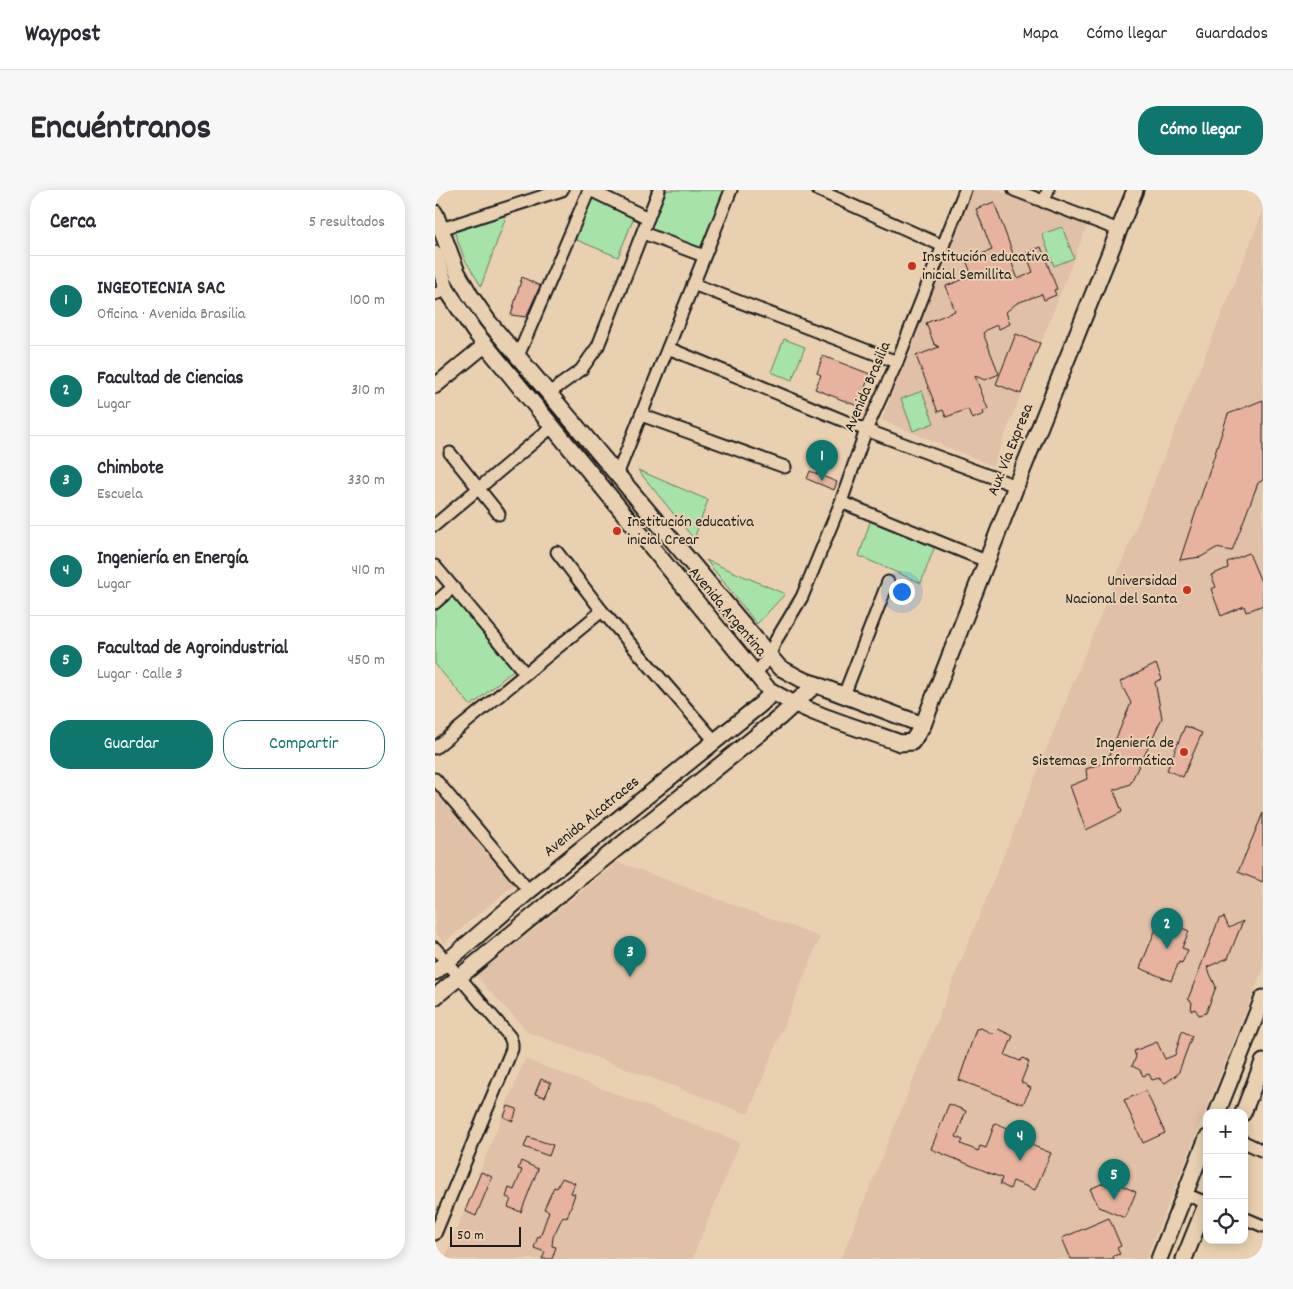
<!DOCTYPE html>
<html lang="es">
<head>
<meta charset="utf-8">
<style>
	:root { --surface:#fff; --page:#f7f7f7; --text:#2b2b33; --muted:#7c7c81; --line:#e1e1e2; --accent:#0f766e }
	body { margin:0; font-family:Dekko,sans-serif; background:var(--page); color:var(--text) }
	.controls { position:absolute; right:15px; bottom:15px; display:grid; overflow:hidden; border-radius:10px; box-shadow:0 2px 12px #0003 }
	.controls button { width:45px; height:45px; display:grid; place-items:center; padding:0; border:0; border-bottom:1px solid var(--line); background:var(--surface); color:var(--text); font:25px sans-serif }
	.scale { position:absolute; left:15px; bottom:12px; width:71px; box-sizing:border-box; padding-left:5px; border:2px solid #1c1c1c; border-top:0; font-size:14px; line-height:18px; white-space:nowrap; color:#1c1c1c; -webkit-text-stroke:4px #e9d0b1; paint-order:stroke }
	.you { position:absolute; left:466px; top:401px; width:18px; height:18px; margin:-12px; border:4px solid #fff; border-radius:50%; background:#1a73e8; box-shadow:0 0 0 8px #1a73e833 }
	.badge { display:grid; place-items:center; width:32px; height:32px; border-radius:50%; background:var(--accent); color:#fff; font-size:16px; font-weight:700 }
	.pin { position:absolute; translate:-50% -41px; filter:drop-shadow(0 1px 2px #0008) }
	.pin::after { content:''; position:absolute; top:26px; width:18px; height:15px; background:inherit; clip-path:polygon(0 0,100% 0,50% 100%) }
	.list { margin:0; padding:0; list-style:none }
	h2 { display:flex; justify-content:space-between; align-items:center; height:65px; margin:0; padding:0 20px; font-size:21px }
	h2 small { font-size:16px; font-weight:400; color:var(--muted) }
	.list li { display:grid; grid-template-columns:32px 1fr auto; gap:15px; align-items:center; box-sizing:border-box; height:90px; padding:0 20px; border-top:1px solid var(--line) }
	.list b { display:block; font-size:19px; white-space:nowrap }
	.list p { margin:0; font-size:16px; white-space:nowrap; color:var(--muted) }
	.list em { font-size:16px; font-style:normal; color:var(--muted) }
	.actions { display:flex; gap:10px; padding:15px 20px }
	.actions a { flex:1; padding:11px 0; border:1px solid var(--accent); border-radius:20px; text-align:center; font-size:18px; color:var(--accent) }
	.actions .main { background:var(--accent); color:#fff }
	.icon { flex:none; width:28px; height:28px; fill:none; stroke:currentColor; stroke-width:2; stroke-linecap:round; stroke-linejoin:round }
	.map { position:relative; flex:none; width:828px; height:1069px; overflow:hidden; border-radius:20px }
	header { display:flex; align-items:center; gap:30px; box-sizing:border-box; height:70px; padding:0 25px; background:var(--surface); border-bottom:1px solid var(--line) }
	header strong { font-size:24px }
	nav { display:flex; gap:28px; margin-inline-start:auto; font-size:18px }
	.intro { display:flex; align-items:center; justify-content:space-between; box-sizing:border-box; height:120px; padding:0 30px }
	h1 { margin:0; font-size:35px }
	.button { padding:12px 22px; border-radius:20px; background:var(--accent); color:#fff; font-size:18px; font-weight:700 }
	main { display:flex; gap:30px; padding:0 30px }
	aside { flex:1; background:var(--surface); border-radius:20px; box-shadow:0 2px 12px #0003 }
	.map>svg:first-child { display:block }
	.built { fill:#e0c0a6 }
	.green { fill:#a7e2a8; stroke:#627f62 }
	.building { fill:#e7b39f; stroke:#1c1c1c }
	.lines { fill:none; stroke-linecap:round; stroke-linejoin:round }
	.minor-casing { stroke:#1c1c1c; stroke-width:15 }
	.tertiary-casing { stroke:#1c1c1c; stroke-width:18 }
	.secondary-casing { stroke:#1c1c1c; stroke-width:19 }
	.minor { stroke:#e9d0b1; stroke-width:11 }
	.tertiary { stroke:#e9d0b1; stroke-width:14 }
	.secondary { stroke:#e9d0b1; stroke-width:15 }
	.poi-dot { fill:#c8321e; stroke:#e9d0b1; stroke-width:2 }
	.labels { text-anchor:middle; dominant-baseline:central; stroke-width:4; stroke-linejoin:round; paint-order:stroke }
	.poi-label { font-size:16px; fill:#1c1c1c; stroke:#e9d0b1; text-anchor:start }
	.street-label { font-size:16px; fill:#1c1c1c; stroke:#e9d0b1 }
</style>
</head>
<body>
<header>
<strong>Waypost</strong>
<nav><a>Mapa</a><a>Cómo llegar</a><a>Guardados</a></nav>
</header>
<div class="intro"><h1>Encuéntranos</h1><a class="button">Cómo llegar</a></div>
<main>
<aside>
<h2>Cerca<small>5 resultados</small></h2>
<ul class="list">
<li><span class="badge">1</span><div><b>INGEOTECNIA SAC</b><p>Oficina · Avenida Brasilia</p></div><em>100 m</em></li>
<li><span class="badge">2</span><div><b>Facultad de Ciencias</b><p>Lugar</p></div><em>310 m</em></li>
<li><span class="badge">3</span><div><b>Chimbote</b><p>Escuela</p></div><em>330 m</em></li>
<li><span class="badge">4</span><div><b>Ingeniería en Energía</b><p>Lugar</p></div><em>410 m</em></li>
<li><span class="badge">5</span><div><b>Facultad de Agroindustrial</b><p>Lugar · Calle 3</p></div><em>450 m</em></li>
</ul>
<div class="actions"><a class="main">Guardar</a><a>Compartir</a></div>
</aside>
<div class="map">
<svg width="828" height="1069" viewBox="0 0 828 1069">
	<rect width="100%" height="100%" fill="#e9d0b1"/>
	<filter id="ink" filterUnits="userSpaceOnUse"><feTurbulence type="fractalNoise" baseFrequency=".02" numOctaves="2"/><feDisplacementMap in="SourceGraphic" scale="10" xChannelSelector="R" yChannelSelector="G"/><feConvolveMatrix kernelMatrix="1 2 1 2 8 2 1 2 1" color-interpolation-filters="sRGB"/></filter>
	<g filter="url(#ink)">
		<g class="built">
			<polygon points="536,0 563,0 652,35 558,276 447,230"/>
			<polygon points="828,22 828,779 711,1069 406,1069"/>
			<polygon points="0,602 78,695 9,753 0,742"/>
			<polygon points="183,672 385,747 313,924 93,842 41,786"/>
			<polygon points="90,869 305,952 257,1069 10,1069"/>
		</g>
		<g class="green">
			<polygon points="232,0 292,0 267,62 215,39"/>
			<polygon points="151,4 199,27 183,67 132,46"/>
			<polygon points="74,18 46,96 30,70 18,38"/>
			<polygon points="627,37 639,68 619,76 607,44"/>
			<polygon points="349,149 370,157 357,190 336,182"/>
			<polygon points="487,201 499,233 478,241 466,209"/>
			<polygon points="203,280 273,310 259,349"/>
			<polygon points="437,326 501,353 486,393 424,366"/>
			<polygon points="271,370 350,404 322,434"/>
			<polygon points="20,405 82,477 36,516 0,474 0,422"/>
		</g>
		<g class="building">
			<polygon points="559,12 580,69 576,71 583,89 598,82 591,63 606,57 622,99 619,100 621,105 609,110 607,104 582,113 571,122 575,134 564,139 562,135 553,139 548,143 564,184 550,190 540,186 553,219 548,221 549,224 537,229 533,219 511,227 508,220 503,222 481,166 504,157 499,154 491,133 520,121 511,96 537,86 531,70 557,60 541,19"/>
			<polygon points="87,87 105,96 91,127 76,125"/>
			<polygon points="581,144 605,153 586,204 561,194"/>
			<polygon points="388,166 435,184 429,200 431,201 425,217 380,199 386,185 382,183"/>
			<polygon points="828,210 828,290 823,293 797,361 781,358 766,367 745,370 793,224"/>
			<polygon points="375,281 402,292 399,300 372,289"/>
			<polygon points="814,363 826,392 828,392 828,415 811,422 809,416 786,426 776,399 781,397 776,385 793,378 792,372"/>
			<polygon points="721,474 727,489 720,492 727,528 695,594 679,600 687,622 651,640 635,596 652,589 651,579 671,572 696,513 685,492"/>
			<polygon points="750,536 767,543 748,587 732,580"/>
			<polygon points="828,623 828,692 803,682"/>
			<polygon points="789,727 794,738 808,731 793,768 772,777 781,797 771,823 764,825 760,819 756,821 757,812 753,809 784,729"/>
			<polygon points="725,729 754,741 747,758 753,760 747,773 744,772 736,791 705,778"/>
			<polygon points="546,838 558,844 563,839 578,846 570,865 585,871 588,868 594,872 586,892 596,898 588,914 524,890 541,839"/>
			<polygon points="747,841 757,846 743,884 730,893 724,888 717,890 714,884 708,886 705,880 697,876 701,867 699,861 722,852 730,869 740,865"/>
			<polygon points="106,889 116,893 110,907 100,904"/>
			<polygon points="711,901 730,943 708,953 689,910"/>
			<polygon points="514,914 531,921 521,947 528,950 526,954 543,961 545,956 551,958 560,933 597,948 594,954 616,963 600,1000 578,991 575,999 565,994 567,988 496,959"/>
			<polygon points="73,916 82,919 78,931 69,927"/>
			<polygon points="93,947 118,955 114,966 89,957"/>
			<polygon points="86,971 103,979 86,1022 73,1017 76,1009 71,1007 74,998 79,1000 87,980 83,979"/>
			<polygon points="46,982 57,987 41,1026 30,1021"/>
			<polygon points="127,988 140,993 136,1003 140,1004 132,1028 128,1026 118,1047 117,1056 121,1057 117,1069 107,1069 110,1062 99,1058 103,1046 105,1047 114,1021 109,1019 119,997 122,998"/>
			<polygon points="675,990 701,1002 690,1028 664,1017 655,999"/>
			<polygon points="674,1028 686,1056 682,1058 685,1064 678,1066 679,1069 636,1069 627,1048"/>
		</g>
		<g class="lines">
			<g class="minor-casing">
				<g id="minor">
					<polyline points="155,0 213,28"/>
					<polyline points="383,0 508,56"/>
					<polyline points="579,0 684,40"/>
					<polyline points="609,12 613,0"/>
					<polyline points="6,39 127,0"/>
					<polyline points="208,43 269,66"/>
					<polyline points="258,94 462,172"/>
					<polyline points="0,104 12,100"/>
					<polyline points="233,158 431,240 581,296"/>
					<polyline points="83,166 154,0"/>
					<polyline points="114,203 146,180 163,156 224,0"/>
					<polyline points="206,225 350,277"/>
					<polyline points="15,263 64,324"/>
					<polyline points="182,285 296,0"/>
					<polyline points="406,312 551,371"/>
					<polyline points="0,335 118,236"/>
					<polyline points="122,362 167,421 279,550"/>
					<polyline points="0,376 90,483"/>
					<polyline points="0,413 18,397"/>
					<polyline points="321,484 334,466 341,450 367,407 406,312 431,240 462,172 530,0"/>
					<polyline points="409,505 453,392"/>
					<polyline points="0,558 167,421"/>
					<polyline points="0,589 94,701"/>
					<polyline points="0,758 75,847 77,853 77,859 0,1044"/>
					<polyline points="809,952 828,961"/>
					<polyline points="750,1004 772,1013"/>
					<polyline points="809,1028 828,1036"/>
				</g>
			</g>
			<g class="tertiary-casing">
				<polyline id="tertiary" points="0,196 50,155"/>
			</g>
			<g class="secondary-casing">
				<g id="secondary">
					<polyline points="0,23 22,82 35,105 53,131 344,477 366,489 488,535"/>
					<path d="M0,64L12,100L39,141L333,499C372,524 422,537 465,553L477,552L488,535L581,296L700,0"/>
					<polyline points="0,782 94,701 326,514 338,502"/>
					<polyline points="0,807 136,695 345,527 381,494"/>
					<polyline points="782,923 828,808"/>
					<polyline points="808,923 828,872"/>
					<polyline points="724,1069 772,948"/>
					<polyline points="749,1069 772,1012"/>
				</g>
			</g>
			<use href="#minor" class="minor"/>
			<use href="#tertiary" class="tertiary"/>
			<use href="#secondary" class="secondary"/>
		</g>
	</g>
	<g class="poi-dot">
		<circle cx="477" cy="76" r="5"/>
		<circle cx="182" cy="341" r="5"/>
		<circle cx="752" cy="400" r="5"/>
		<circle cx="749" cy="562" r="5"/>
	</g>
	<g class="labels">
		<g class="poi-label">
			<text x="487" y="67">Institución educativa<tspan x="487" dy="18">inicial Semillita</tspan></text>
			<text x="192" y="332">Institución educativa<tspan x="192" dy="18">inicial Crear</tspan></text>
			<text x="742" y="391" text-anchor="end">Universidad<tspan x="742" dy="18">Nacional del Santa</tspan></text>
			<text x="739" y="553" text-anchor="end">Ingeniería de<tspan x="739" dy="18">Sistemas e Informática</tspan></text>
		</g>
		<g class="street-label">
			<text transform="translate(433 197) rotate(-67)">Avenida Brasilia</text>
			<text transform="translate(576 260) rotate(-68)">Aux. Vía Expresa</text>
			<text transform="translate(292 422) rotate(50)">Avenida Argentina</text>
			<text transform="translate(157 627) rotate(-39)">Avenida Alcatraces</text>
		</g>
	</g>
</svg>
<div class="controls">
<button>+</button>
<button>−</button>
<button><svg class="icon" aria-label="locate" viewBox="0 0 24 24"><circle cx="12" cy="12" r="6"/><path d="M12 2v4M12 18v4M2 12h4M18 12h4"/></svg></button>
</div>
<div class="scale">50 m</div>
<div class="you"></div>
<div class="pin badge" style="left:387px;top:291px">1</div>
<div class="pin badge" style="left:732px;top:759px">2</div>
<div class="pin badge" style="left:195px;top:787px">3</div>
<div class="pin badge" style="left:585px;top:971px">4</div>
<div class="pin badge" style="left:679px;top:1010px">5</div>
</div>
</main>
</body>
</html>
